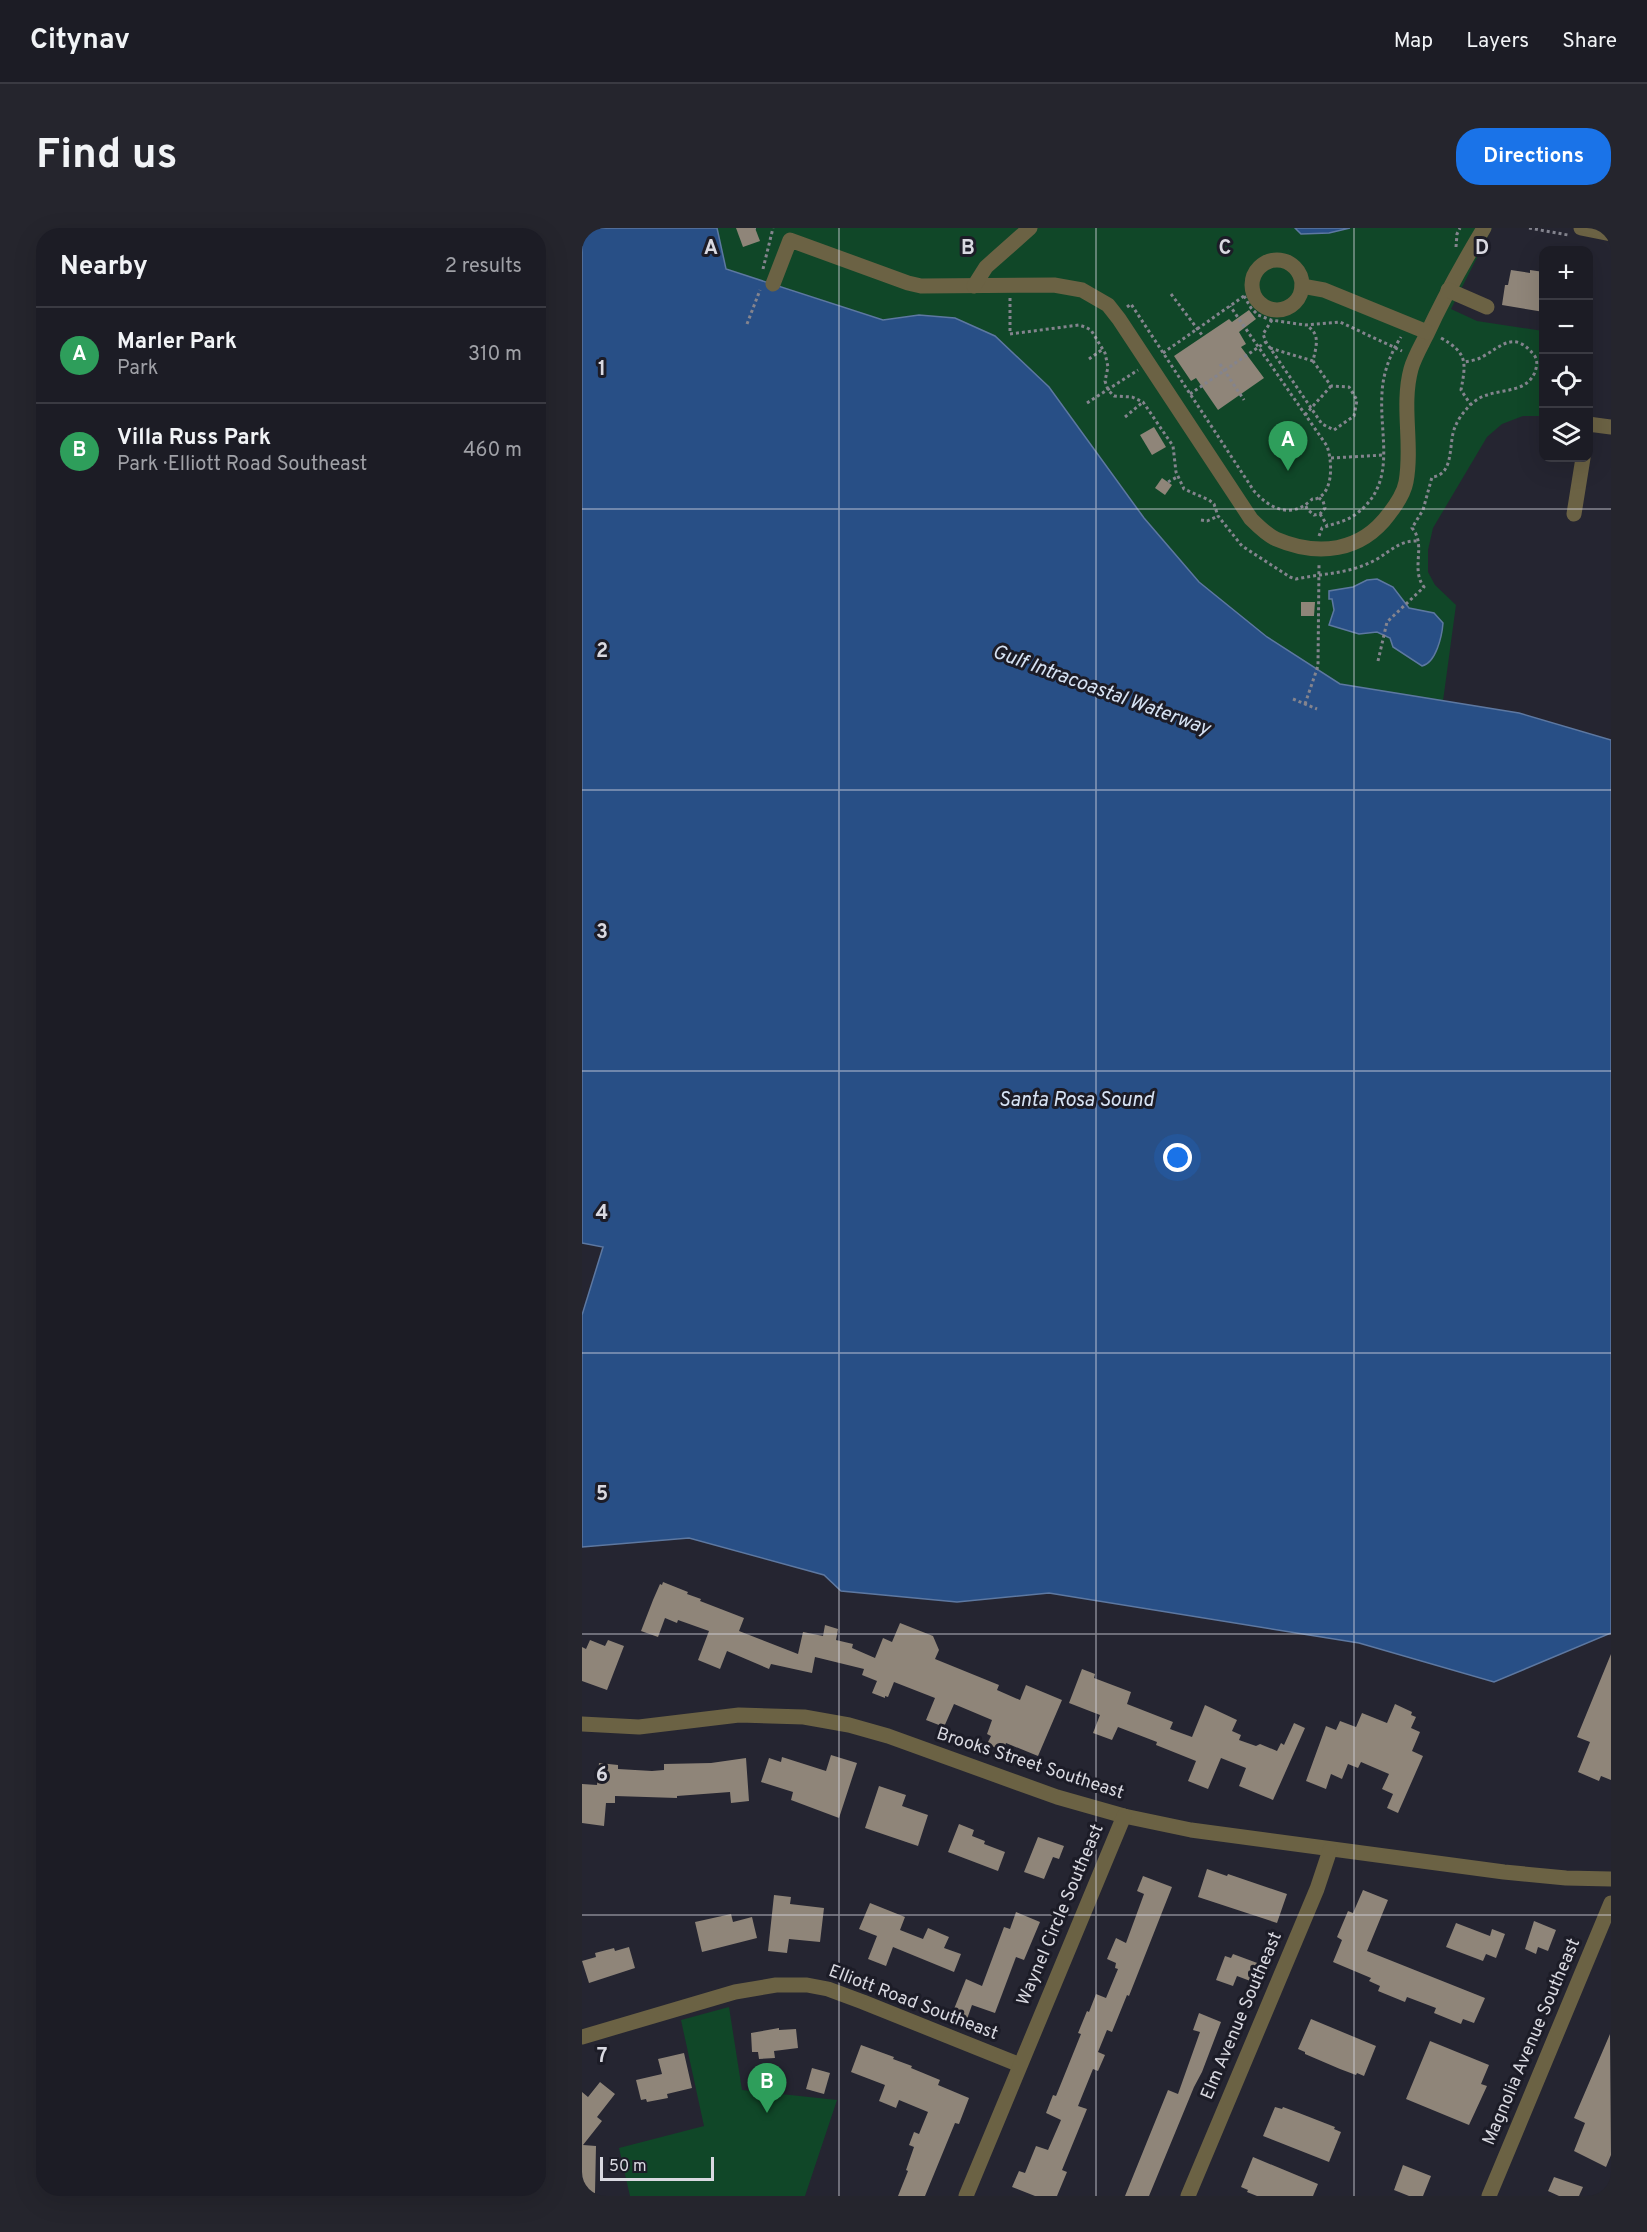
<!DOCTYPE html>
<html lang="en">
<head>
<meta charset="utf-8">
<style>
	:root { --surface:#1c1c25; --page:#25252d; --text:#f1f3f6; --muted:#a0a1a7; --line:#3a3a42; --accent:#1a73e8 }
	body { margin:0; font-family:Overpass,sans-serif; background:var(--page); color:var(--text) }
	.controls { position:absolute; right:18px; top:18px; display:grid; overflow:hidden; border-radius:12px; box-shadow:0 6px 24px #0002 }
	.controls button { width:54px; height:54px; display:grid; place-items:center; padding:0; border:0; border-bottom:2px solid var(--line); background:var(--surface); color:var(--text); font:30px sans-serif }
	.scale { position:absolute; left:18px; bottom:15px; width:114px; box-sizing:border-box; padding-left:6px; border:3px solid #d9d9e1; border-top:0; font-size:16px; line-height:21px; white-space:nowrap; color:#d9d9e1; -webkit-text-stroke:4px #1c1c27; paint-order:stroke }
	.you { position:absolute; left:596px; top:930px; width:21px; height:21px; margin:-15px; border:4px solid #fff; border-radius:50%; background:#1a73e8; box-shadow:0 0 0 9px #1a73e833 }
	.badge { display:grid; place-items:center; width:39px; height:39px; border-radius:50%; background:var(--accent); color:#fff; font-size:20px; font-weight:700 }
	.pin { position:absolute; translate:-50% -50px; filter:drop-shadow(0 2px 3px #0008) }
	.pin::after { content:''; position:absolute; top:32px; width:21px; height:18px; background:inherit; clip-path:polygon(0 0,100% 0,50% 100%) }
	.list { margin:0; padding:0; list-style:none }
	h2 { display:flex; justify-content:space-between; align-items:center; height:78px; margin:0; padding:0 24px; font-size:26px }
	h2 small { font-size:20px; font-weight:400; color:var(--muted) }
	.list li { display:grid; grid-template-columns:39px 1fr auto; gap:18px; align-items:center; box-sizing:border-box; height:96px; padding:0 24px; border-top:2px solid var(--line) }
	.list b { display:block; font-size:22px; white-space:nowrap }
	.list p { margin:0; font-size:20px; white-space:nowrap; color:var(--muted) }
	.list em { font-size:20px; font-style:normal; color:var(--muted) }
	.icon { flex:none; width:33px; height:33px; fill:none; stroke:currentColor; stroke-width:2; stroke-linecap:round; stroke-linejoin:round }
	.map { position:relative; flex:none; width:1029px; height:1968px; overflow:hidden; border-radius:24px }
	header { display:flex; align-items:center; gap:36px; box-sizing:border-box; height:84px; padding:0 30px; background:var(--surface); border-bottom:2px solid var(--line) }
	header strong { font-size:28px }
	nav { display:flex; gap:33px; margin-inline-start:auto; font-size:21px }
	.intro { display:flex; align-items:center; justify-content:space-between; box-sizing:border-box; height:144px; padding:0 36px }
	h1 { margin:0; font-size:42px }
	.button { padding:15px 27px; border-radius:24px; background:var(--accent); color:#fff; font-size:21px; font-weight:700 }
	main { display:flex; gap:36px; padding:0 36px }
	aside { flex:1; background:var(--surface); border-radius:24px; box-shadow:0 6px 24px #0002 }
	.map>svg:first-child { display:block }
	.green { fill:#104728 }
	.water { fill:#284f86; stroke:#5d78a1; stroke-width:1.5 }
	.building { fill:#8f8579 }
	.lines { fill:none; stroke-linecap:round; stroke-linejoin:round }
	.path { stroke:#84848e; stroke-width:3; stroke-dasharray:3 3; stroke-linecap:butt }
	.minor { stroke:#6b6244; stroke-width:15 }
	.grid { fill:none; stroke:#d9d9e1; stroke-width:1.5; stroke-opacity:0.55 }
	.labels { text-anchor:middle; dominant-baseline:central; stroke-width:6; stroke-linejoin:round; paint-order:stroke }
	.street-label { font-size:18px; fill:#d9d9e1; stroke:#1c1c27 }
	.water-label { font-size:20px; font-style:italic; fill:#d7e3f4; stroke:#1c1c27 }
	.grid-label { font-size:20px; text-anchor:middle; font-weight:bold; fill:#d9d9e1; stroke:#1c1c27; stroke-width:6; stroke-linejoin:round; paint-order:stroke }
</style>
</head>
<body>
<header>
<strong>Citynav</strong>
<nav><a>Map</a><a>Layers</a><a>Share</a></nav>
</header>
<div class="intro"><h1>Find us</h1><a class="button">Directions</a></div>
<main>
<aside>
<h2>Nearby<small>2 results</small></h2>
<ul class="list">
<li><span class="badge" style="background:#2e9e5b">A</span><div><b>Marler Park</b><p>Park</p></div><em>310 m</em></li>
<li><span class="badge" style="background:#2e9e5b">B</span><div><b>Villa Russ Park</b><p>Park · Elliott Road Southeast</p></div><em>460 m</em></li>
</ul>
</aside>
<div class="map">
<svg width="1029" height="1968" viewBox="0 0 1029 1968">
	<rect width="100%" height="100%" fill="#252531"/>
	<g class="green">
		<polygon points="135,0 910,0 869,81 895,93 961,103 961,188 941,188 920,196 905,209 851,300 846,322 846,344 853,357 874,377 861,473 758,456 685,409 617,354 562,290 337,87 301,92 144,41"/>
		<polygon points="147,1779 160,1862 255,1872 223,1968 48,1968 37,1920 122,1898 99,1792"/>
	</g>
	<g class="water">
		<polygon points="0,0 135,0 144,41 301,92 337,87 373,90 413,108 467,159 562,290 617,354 685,409 758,456 937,485 1029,512 1029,1405 912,1454 777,1415 467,1365 375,1374 259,1363 242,1347 107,1310 0,1319 0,1087 21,1019 0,1015"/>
		<polygon points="713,0 768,0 747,5 719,6"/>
		<path d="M795,351L811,359L827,380L852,385L861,395C860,408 854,435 840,438L811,419L808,410L795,404L777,406L747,397L752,382L750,371H747V363L771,359L785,352Z"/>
	</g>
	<g class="building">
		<polygon points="154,0 173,0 178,13 161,19"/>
		<polygon points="929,42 948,45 948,42 962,44 962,84 920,77 923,57 926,57"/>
		<polygon points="667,82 674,91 657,104 664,116 659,119 682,150 636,182 614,150 609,153 592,128 647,91 650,94"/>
		<polygon points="572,199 584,219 570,227 558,207"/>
		<polygon points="580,250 590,257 583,267 573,260"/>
		<polygon points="719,374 733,374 732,388 719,388"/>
		<polygon points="81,1354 106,1364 105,1366 119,1371 118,1373 162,1390 157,1403 216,1426 221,1404 241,1408 243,1397 256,1401 254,1412 271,1416 270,1420 293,1430 301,1410 310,1414 318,1395 351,1408 357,1422 353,1431 417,1457 415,1462 438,1472 444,1457 480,1472 456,1528 424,1515 421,1523 405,1516 409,1508 405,1506 410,1492 372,1476 362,1499 344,1492 353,1470 312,1454 306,1469 303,1468 303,1470 290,1465 295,1453 280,1447 282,1441 233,1429 230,1445 189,1436 187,1441 145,1423 138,1441 116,1432 127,1403 96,1392 95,1395 83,1390 76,1409 59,1403 71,1372 78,1356 80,1357"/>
		<polygon points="8,1412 23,1418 26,1412 42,1418 25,1462 0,1453 0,1419 4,1421"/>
		<polygon points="1029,1426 1029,1552 1019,1548 1017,1553 996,1544 1008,1514 995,1509"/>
		<polygon points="500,1441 513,1446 512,1450 549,1464 545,1476 591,1494 588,1501 610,1509 623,1477 655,1492 650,1503 659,1507 657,1512 674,1518 678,1516 695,1523 699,1515 702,1517 712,1495 723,1500 691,1572 657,1558 664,1540 639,1530 626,1561 606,1553 614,1533 574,1517 575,1514 536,1499 530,1512 511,1505 518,1487 487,1475"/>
		<polygon points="813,1476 830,1484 829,1487 834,1489 829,1500 838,1504 830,1523 841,1528 816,1585 805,1580 811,1566 800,1561 807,1546 779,1534 776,1540 766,1536 760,1551 749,1546 744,1561 724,1553 744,1498 754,1502 758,1493 774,1499 780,1485 805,1495"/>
		<polygon points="249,1527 275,1535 257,1590 209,1572 211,1564 179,1554 187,1530 199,1534 200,1529 244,1543"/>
		<polygon points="164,1530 167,1573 149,1575 148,1564 95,1568 95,1570 33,1568 33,1575 24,1575 22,1598 0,1595 0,1556 15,1557 17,1535 36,1537 36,1541 70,1543 82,1542 82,1536 129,1535"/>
		<polygon points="297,1558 324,1567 320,1578 346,1587 336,1618 283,1600"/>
		<polygon points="377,1596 392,1602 390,1608 403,1613 402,1616 423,1624 416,1643 366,1624"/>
		<polygon points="456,1609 482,1618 477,1631 471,1629 462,1651 442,1644"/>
		<polygon points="625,1641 645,1648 646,1646 705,1666 695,1695 616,1669"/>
		<polygon points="561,1648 590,1659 547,1768 545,1767 530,1804 525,1802 516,1824 523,1827 516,1843 511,1841 496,1878 505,1881 480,1942 485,1944 475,1968 453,1968 430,1959 437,1943 443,1945 454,1918 466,1922 479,1892 464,1885 471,1867 474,1868 499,1806 496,1805 505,1783 507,1784 514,1766 524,1770 536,1741 533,1740 534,1735 525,1731 534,1710 544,1715 562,1666 555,1663"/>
		<polygon points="781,1662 806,1672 785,1723 903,1770 892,1795 881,1791 879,1796 852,1785 854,1780 825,1769 823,1774 796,1763 798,1758 787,1753 789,1750 751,1734 760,1712 755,1709 766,1683 771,1685"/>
		<polygon points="192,1667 209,1669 208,1676 242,1680 238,1714 207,1711 205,1725 186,1723"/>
		<polygon points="288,1675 323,1689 318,1702 341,1711 346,1700 367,1709 362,1720 379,1726 372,1744 311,1719 304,1738 286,1731 295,1708 277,1701"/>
		<polygon points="434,1684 458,1694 442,1732 434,1729 413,1785 390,1777 385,1791 370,1786 384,1751 400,1758 422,1699 428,1701"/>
		<polygon points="149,1686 151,1694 170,1689 175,1710 120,1724 113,1694"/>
		<polygon points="952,1693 974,1702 966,1723 956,1719 954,1726 943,1721"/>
		<polygon points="874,1695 908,1708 910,1701 923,1706 914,1730 904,1726 901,1733 864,1719"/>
		<polygon points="47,1719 53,1740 7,1755 0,1733 14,1729 13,1725 32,1720 33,1723"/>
		<polygon points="651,1726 678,1736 671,1754 655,1748 651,1758 634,1752 643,1728 649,1730"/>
		<polygon points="617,1785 639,1794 620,1844 612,1859 567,1968 543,1968 586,1862 596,1866 618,1804 611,1802"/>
		<polygon points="729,1791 794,1818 782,1848 775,1845 774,1847 758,1841 723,1826 723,1824 716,1821"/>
		<polygon points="197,1800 197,1802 214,1801 216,1820 192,1823 193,1830 177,1831 176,1824 170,1824 169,1805"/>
		<polygon points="1028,1806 1029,1927 1024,1939 992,1923 1003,1895 992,1890"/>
		<polygon points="848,1813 907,1837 899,1856 905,1858 887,1897 824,1871"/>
		<polygon points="279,1817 312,1829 311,1831 330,1838 329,1840 358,1852 356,1857 387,1870 377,1896 373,1895 343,1968 316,1968 326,1943 324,1942 332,1919 327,1917 332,1904 337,1906 346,1884 317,1872 314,1880 297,1873 303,1857 269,1844"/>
		<polygon points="102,1825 110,1860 85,1866 86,1870 65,1874 64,1871 59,1872 54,1852 80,1846 76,1831"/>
		<polygon points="230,1840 248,1845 242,1866 224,1861"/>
		<polygon points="18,1854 33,1866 15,1889 20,1893 1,1917 14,1918 13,1965 0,1965 0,1864 6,1869"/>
		<polygon points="693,1879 700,1881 701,1879 717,1885 753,1899 752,1901 759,1904 747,1934 681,1908"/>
		<polygon points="671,1929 736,1956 731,1968 675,1968 665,1964 666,1962 659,1959"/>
		<polygon points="821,1937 849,1948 841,1968 827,1968 812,1962"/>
		<polygon points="972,1949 1001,1959 997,1968 977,1968 966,1963"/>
	</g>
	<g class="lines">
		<g class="path">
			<polyline points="173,0 174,0"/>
			<polyline points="947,0 986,7"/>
			<polyline points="874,19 875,6 878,0"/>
			<polyline points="181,41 191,0"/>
			<polyline points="589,66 620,107"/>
			<polyline points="662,68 669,80 676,87 689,92 723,97 758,94 820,123"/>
			<path d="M428,70V106L497,97L503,99L509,102L523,125L526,139L523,153L526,162L532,168L550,169L561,174L591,218L594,244L602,261L627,272L632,276L636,288L660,318L708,349L714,351C742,345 769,346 795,331C810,322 818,312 837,313"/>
			<path d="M545,79L549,76L672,263C687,280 708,291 728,273C733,268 730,273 736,270C752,262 750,232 745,218L648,78"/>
			<path d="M690,92L681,106L684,114L740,196L752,202L772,188L775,172L767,159L749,158L731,133C734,119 739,106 725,98"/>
			<polyline points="165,96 178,62"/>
			<path d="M859,110C886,125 884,135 879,162L889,177"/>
			<polyline points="688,120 731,133"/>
			<polyline points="581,125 662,68 672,66"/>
			<polyline points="507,131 521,121"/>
			<polyline points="638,136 662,172"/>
			<polyline points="608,166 684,114"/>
			<polyline points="505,175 556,142"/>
			<polyline points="723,187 749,158"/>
			<polyline points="543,189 561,174"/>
			<polyline points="749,230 802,227"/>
			<polyline points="586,254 595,249"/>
			<polyline points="724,278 725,281 732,287 738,286 743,280 741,273 737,270"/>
			<polyline points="738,286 745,297"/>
			<polyline points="619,292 625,293 636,288"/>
			<path d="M737,308L740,300C752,295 764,294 774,286C816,255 797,209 800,165C801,145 808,126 819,109"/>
			<path d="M796,433L805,394L842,359C828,341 845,317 830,300L841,282L850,249C873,247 866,215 873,199C875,194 879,187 883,183C888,176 897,169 905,167C922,161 945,164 953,144C955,138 956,132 952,127C932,102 920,118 900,129C895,132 888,133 882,134"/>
			<polyline points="711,471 735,481"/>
			<polyline points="723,476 736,438 737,336"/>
		</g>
		<g class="minor">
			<polyline points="999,0 1029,6"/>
			<circle cx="695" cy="57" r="25"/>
			<path d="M191,56L208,12L326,55L339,58L472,57L500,62L526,77L537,91L669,291C676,298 685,307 694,311C736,329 779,324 807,286C814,277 822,265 824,254C831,216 819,178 829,141C832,130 839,118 844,108C861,71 881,35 902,0"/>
			<polyline points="392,58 404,39 448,0"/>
			<polyline points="720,58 742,62 845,104"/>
			<polyline points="866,62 905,79"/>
			<polyline points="1006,196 1029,199"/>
			<polyline points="992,286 1001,230"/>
			<polyline points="0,1496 57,1499 157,1487 222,1489 267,1497 306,1508 475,1569 542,1588 609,1602 922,1644 984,1650 1029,1651"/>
			<polyline points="0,1809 153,1764 194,1757 225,1757 246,1761 281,1774 438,1837"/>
			<polyline points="384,1968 542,1588"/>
			<polyline points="606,1968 735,1661 748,1622"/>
			<polyline points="907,1968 1029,1675"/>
		</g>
	</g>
	<path class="grid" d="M257,0V1968M514,0V1968M772,0V1968M0,281H1029M0,562H1029M0,843H1029M0,1125H1029M0,1406H1029M0,1687H1029"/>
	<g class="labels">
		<g class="street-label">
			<text transform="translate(448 1536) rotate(18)">Brooks Street Southeast</text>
			<text transform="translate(479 1687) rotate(-67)">Waynel Circle Southeast</text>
			<text transform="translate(331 1775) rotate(21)">Elliott Road Southeast</text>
			<text transform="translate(660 1788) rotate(-67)">Elm Avenue Southeast</text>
			<text transform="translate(950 1814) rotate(-67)">Magnolia Avenue Southeast</text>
		</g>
		<g class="water-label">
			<text transform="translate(519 463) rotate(20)">Gulf Intracoastal Waterway</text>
			<text x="494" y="873">Santa Rosa Sound</text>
		</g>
	</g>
	<g class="grid-label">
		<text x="129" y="26">A</text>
		<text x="386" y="26">B</text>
		<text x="643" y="26">C</text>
		<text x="900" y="26">D</text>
		<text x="20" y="147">1</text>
		<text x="20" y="429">2</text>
		<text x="20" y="710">3</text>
		<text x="20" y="991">4</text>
		<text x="20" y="1272">5</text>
		<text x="20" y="1553">6</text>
		<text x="20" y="1834">7</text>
	</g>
</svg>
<div class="controls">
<button>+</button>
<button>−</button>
<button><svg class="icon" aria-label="locate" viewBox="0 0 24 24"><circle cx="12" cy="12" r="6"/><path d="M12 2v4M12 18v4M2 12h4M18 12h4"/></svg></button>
<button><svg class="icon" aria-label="layers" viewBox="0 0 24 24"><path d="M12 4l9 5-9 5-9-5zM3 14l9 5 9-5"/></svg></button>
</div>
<div class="scale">50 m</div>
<div class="you"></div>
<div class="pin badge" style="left:706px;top:243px;background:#2e9e5b">A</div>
<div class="pin badge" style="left:185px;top:1885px;background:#2e9e5b">B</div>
</div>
</main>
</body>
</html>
